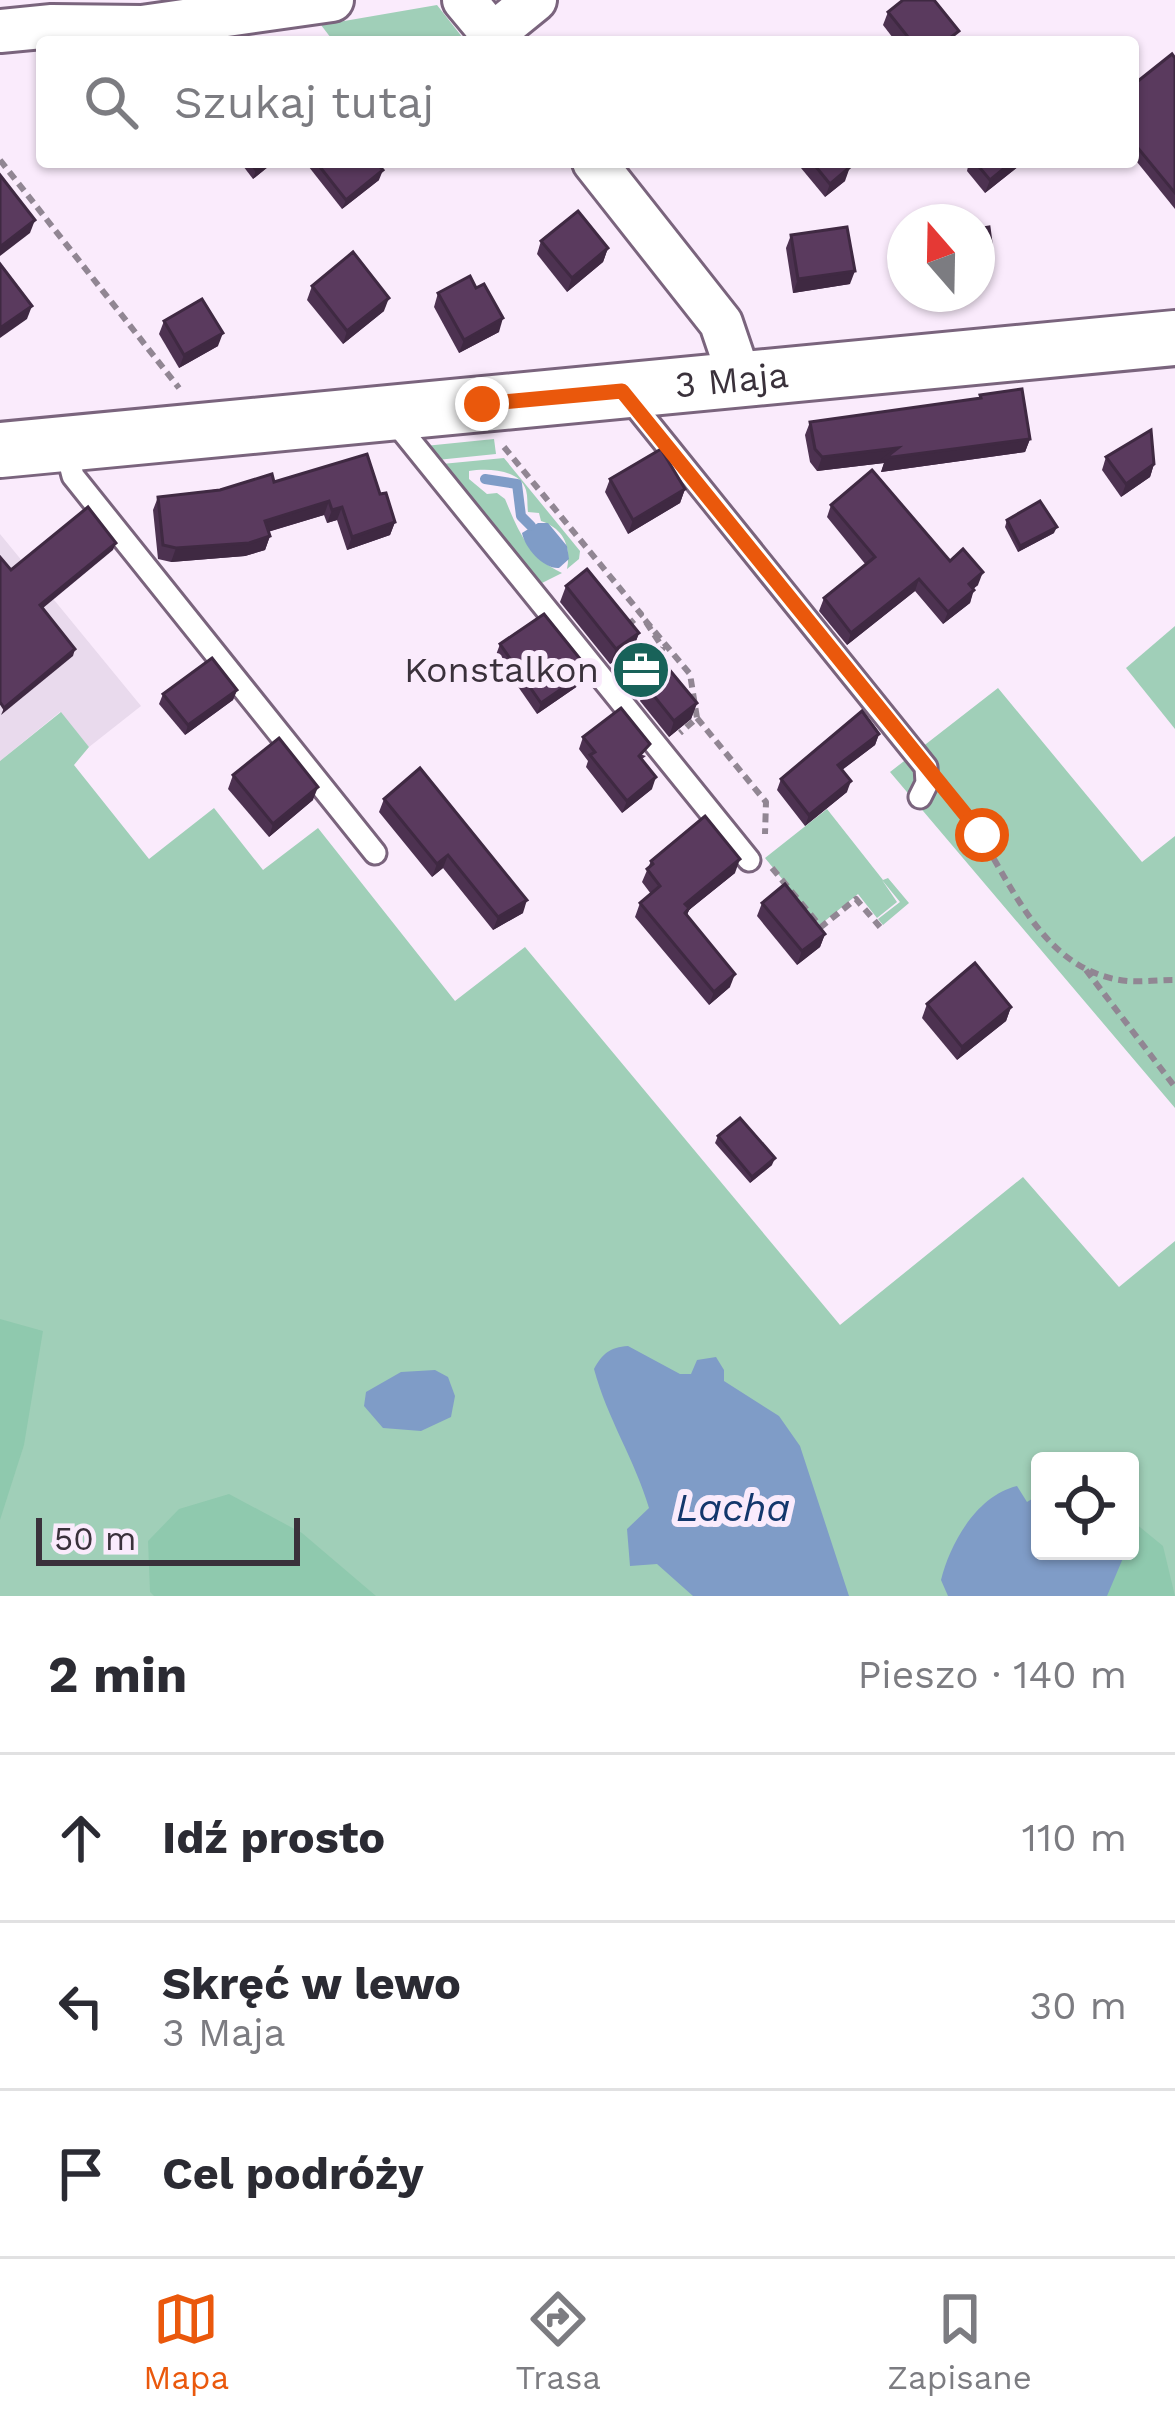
<!DOCTYPE html>
<html lang="pl">
<head>
<meta charset="utf-8">
<style>
	:root { --surface:#fff; --page:#f7f7f7; --text:#2b2b33; --muted:#7c7c81; --line:#e1e1e2; --accent:#ea580c }
	body { margin:0; font-family:"Work Sans",sans-serif; background:var(--page); color:var(--text) }
	.controls { position:absolute; right:36px; bottom:36px; display:grid; overflow:hidden; border-radius:12px; box-shadow:0 3px 9px #0004 }
	.controls button { width:108px; height:108px; display:grid; place-items:center; padding:0; border:0; border-bottom:3px solid var(--line); background:var(--surface); color:var(--text); font:60px sans-serif }
	.compass { position:absolute; left:887px; top:204px; width:108px; height:108px; border-radius:50%; background:var(--surface); box-shadow:0 3px 9px #0004; rotate:340deg }
	.scale { position:absolute; left:36px; bottom:30px; width:264px; box-sizing:border-box; padding-left:12px; border:6px solid #3a313b; border-top:0; font-size:33px; line-height:42px; white-space:nowrap; color:#3a313b; -webkit-text-stroke:9px #faebfc; paint-order:stroke }
	.stop { position:absolute; width:36px; height:36px; margin:-27px; border:9px solid #ea580c; border-radius:50%; background:#fff }
	.stop.end { background:#ea580c; border-color:#fff; box-shadow:0 3px 12px #0008 }
	.list { margin:0; padding:0; list-style:none }
	h2 { display:flex; justify-content:space-between; align-items:center; height:156px; margin:0; padding:0 48px; font-size:51px }
	h2 small { font-size:39px; font-weight:400; color:var(--muted) }
	.list li { display:grid; grid-template-columns:78px 1fr auto; gap:36px; align-items:center; box-sizing:border-box; height:168px; padding:0 48px; border-top:3px solid var(--line) }
	.list b { display:block; font-size:45px; white-space:nowrap }
	.list p { margin:0; font-size:39px; white-space:nowrap; color:var(--muted) }
	.list em { font-size:39px; font-style:normal; color:var(--muted) }
	.icon { flex:none; width:66px; height:66px; fill:none; stroke:currentColor; stroke-width:2; stroke-linecap:round; stroke-linejoin:round }
	.map { position:relative; flex:none; width:1175px; height:1596px; overflow:hidden }
	.search { position:absolute; background:var(--surface); box-shadow:0 3px 9px #0004; left:36px; right:36px; top:36px; height:132px; display:flex; align-items:center; gap:30px; box-sizing:border-box; padding:0 42px; border-radius:12px; color:var(--muted); font-size:45px }
	.sheet { height:660px; background:var(--surface) }
	nav { display:flex; justify-content:space-around; align-items:center; box-sizing:border-box; height:168px; border-top:3px solid var(--line); background:var(--surface); font-size:33px; color:var(--muted) }
	nav a { display:grid; justify-items:center; gap:6px }
	nav .on { color:var(--accent) }
	.map>svg:first-child { display:block }
	.commercial { fill:#e9daed }
	.green { fill:#a0cfb8; fill-rule:evenodd }
	.forest { fill:#8fc9ae }
	.water { fill:#7f9cc7 }
	.lines { fill:none; stroke-linecap:round; stroke-linejoin:round }
	.stream { stroke:#7f9cc7; stroke-width:10 }
	.service-casing { stroke:#7a647d; stroke-width:27 }
	.minor-casing { stroke:#7a647d; stroke-width:48 }
	.tertiary-casing { stroke:#7a647d; stroke-width:60 }
	.path { stroke:#918693; stroke-width:6; stroke-dasharray:9 6; stroke-linecap:butt }
	.service { stroke:#fff; stroke-width:21 }
	.minor { stroke:#fff; stroke-width:42 }
	.tertiary { stroke:#fff; stroke-width:54 }
	.wall { fill:#4d3251 }
	.shaded-wall { fill:#3f2942 }
	.building { fill:#5a3a5e; stroke:#3f2942; stroke-width:3 }
	.route { stroke:#ea580c; stroke-width:15 }
	.labels { text-anchor:middle; dominant-baseline:central; stroke-width:12; stroke-linejoin:round; paint-order:stroke }
	.street-label { font-size:36px; fill:#3a313b; stroke:#faebfc }
	.poi-label { font-size:36px; fill:#3a313b; stroke:#faebfc; text-anchor:end }
	.water-label { font-size:39px; font-style:italic; fill:#13376c; stroke:#faebfc }
</style>
</head>
<body>
<div class="map">
<svg width="1175" height="1596" viewBox="0 0 1175 1596">
	<rect width="100%" height="100%" fill="#faebfc"/>
	<polygon class="commercial" points="0,534 141,706 89,747 60,712 0,761"/>
	<g class="green">
		<polygon points="437,5 466,42 334,42 321,25"/>
		<polygon points="494,439 496,454 437,460 425,446"/>
		<path d="M504,458L580,551L579,559L567,569C571,548 565,529 541,521L539,513L528,512C527,505 528,497 526,490C520,469 487,468 469,471V479L487,494L497,493L505,499C519,533 530,558 562,573L540,584L442,464Z"/>
		<polygon points="1175,626 1175,729 1126,668"/>
		<polygon points="998,688 1142,862 1175,836 1175,1108 890,772"/>
		<path d="M61,712L89,747L74,765L149,859L214,808L263,870L318,828L455,1001L525,947L840,1325L1023,1177L1119,1287L1175,1241V1596H0V761ZM1040,1461H1130V1551H1040Z"/>
		<polygon points="827,809 883,880 888,878 909,903 883,925 878,919 900,902 882,880 897,902 877,918 858,894 820,925 765,858"/>
	</g>
	<g class="forest">
		<polygon points="0,1319 43,1331 24,1445 0,1520"/>
		<polygon points="229,1494 302,1533 376,1596 154,1596 150,1592 148,1541 179,1509"/>
		<polygon points="1130,1519 1163,1546 1175,1596 1034,1596 1044,1551 1130,1551"/>
	</g>
	<g class="water">
		<path d="M538,523H548L567,546L569,559L559,568C543,569 525,548 522,533Z"/>
		<path d="M628,1346L680,1374H691L697,1360L716,1357L724,1370V1381L779,1416L800,1446L849,1596H693L657,1564L630,1566L627,1529L649,1508C635,1460 607,1418 594,1369C602,1354 610,1347 628,1346Z"/>
		<polygon points="435,1370 448,1377 455,1396 451,1417 421,1431 383,1428 364,1406 366,1392 401,1372"/>
		<path d="M1017,1486L1027,1502L1040,1494V1551H1126L1107,1596H948L941,1580C950,1544 976,1496 1017,1486Z"/>
	</g>
	<g class="lines">
		<polyline class="stream" points="485,479 517,484 521,516 531,526"/>
		<g class="service-casing">
			<g id="service">
				<polyline points="626,395 926,767 927,783 920,797"/>
				<polyline points="391,417 749,860"/>
				<polyline points="65,445 73,476 375,853"/>
			</g>
		</g>
		<g class="minor-casing">
			<g id="minor">
				<polyline points="464,0 499,42"/>
				<polyline points="0,31 52,26 142,27 332,0"/>
				<polyline points="493,34 535,0"/>
				<polyline points="594,162 721,323 740,379"/>
			</g>
		</g>
		<g class="tertiary-casing">
			<g id="tertiary">
				<path id="s1" d="M0,450L1175,338"/>
			</g>
		</g>
		<g class="path">
			<polyline points="0,160 179,388"/>
			<polyline points="504,447 641,614 628,625"/>
			<polyline points="645,620 690,674 697,718 680,733"/>
			<polyline points="646,622 663,648 660,652"/>
			<polyline points="697,718 766,802 765,834"/>
			<path d="M953,796C1005,858 1031,972 1128,981C1143,982 1160,980 1175,980"/>
			<polyline points="772,868 821,927 856,899 880,927"/>
			<polyline points="1086,970 1175,1087"/>
		</g>
		<use href="#service" class="service"/>
		<use href="#minor" class="minor"/>
		<use href="#tertiary" class="tertiary"/>
	</g>
	<g class="wall">
		<polygon points="888,12 955,42 896,42 883,25"/>
		<polygon points="1175,58 1175,209 1133,157 1133,85"/>
		<polygon points="240,162 274,162 253,179"/>
		<polygon points="305,162 376,162 379,180 342,209"/>
		<polygon points="796,162 846,162 845,181 825,197"/>
		<polygon points="969,162 1024,162 985,193 967,171"/>
		<polygon points="791,235 850,284 793,293 786,248"/>
		<polygon points="541,241 608,248 603,262 567,292 537,254"/>
		<polygon points="312,286 384,311 343,344 307,300"/>
		<polygon points="438,293 499,332 459,353 434,307"/>
		<polygon points="164,321 218,346 179,368 159,334"/>
		<polygon points="980,395 1030,439 1025,452 881,472 884,463 817,471 810,462 805,435 810,422 979,399"/>
		<polygon points="1106,457 1154,464 1150,477 1121,497 1102,470"/>
		<polygon points="610,479 685,489 680,503 628,534 605,492"/>
		<polygon points="274,482 380,494 395,522 390,535 347,550 337,520 327,523 324,515 268,532 270,536 265,550 245,556 171,562 158,559 153,510 158,497"/>
		<polygon points="831,505 950,561 978,585 973,589 970,603 943,624 915,591 847,645 819,611 824,598 866,565 827,517"/>
		<polygon points="1007,520 1054,533 1018,552 1005,527"/>
		<polygon points="566,586 639,633 633,649 610,664 560,602"/>
		<polygon points="500,644 585,681 537,714 496,655"/>
		<polygon points="646,686 697,703 691,719 669,737 640,701"/>
		<polygon points="237,690 233,700 185,735 159,704 163,694"/>
		<polygon points="879,734 875,745 842,770 847,792 805,826 777,790 781,779"/>
		<polygon points="583,737 646,756 642,759 652,789 622,813 586,767 588,761 579,749"/>
		<polygon points="233,775 313,800 269,837 228,789"/>
		<polygon points="384,799 523,913 493,930 443,868 432,877 379,812"/>
		<polygon points="651,861 735,873 689,910 687,915 730,987 709,1005 635,917 640,903 651,894 642,882"/>
		<polygon points="762,903 825,934 820,947 797,965 757,916"/>
		<polygon points="927,1004 1011,1007 1006,1021 957,1060 922,1018"/>
		<polygon points="718,1136 772,1165 750,1183 715,1143"/>
	</g>
	<g class="shaded-wall">
		<polygon points="266,162 274,162 253,179 256,170"/>
		<polygon points="1012,162 1024,162 985,193 990,180"/>
		<polygon points="850,167 845,181 825,197 830,184"/>
		<polygon points="383,170 379,180 342,209 346,200"/>
		<polygon points="35,220 30,233 0,256 0,247"/>
		<polygon points="608,248 603,262 567,292 572,278"/>
		<polygon points="993,258 988,271 977,273 977,260"/>
		<polygon points="855,271 850,284 793,293 798,279"/>
		<polygon points="389,298 384,311 343,344 347,331"/>
		<polygon points="32,306 27,319 0,338 0,328"/>
		<polygon points="503,318 499,332 459,353 464,340"/>
		<polygon points="223,333 218,346 179,368 184,355"/>
		<polygon points="1030,439 1025,452 881,472 884,463 817,471 822,457 898,448"/>
		<polygon points="1154,464 1150,477 1121,497 1126,484"/>
		<polygon points="685,489 680,503 628,534 633,520"/>
		<polygon points="329,501 324,515 260,534 265,521"/>
		<polygon points="342,507 337,520 327,523 332,510"/>
		<polygon points="395,522 390,535 347,550 352,537"/>
		<polygon points="1057,527 1054,533 1018,552 1020,546"/>
		<polygon points="270,536 265,550 245,556 171,562 176,548"/>
		<polygon points="116,543 113,550 37,613 40,605"/>
		<polygon points="983,572 978,585 964,596 969,584"/>
		<polygon points="919,579 915,591 847,645 851,633"/>
		<polygon points="974,590 970,603 943,624 948,612"/>
		<polygon points="639,633 633,649 610,664 616,649"/>
		<polygon points="75,649 73,656 1,715 4,708"/>
		<polygon points="589,670 585,681 537,714 541,703"/>
		<polygon points="237,690 233,700 185,735 188,725"/>
		<polygon points="697,703 691,719 669,737 674,721"/>
		<polygon points="879,734 875,745 834,776 838,765"/>
		<polygon points="656,777 652,789 622,813 627,801"/>
		<polygon points="851,781 847,792 805,826 809,815"/>
		<polygon points="318,787 313,800 269,837 273,824"/>
		<polygon points="448,855 443,868 432,877 437,864"/>
		<polygon points="740,859 735,873 689,910 684,922 685,904"/>
		<polygon points="527,900 523,913 493,930 498,917"/>
		<polygon points="825,934 820,947 797,965 802,951"/>
		<polygon points="735,974 730,987 709,1005 714,992"/>
		<polygon points="1011,1007 1006,1021 957,1060 962,1047"/>
		<polygon points="775,1158 772,1165 750,1183 752,1177"/>
	</g>
	<g class="building">
		<polygon points="903,0 934,0 959,31 945,42 912,42 888,12"/>
		<polygon points="1172,54 1175,58 1175,193 1133,142 1133,85"/>
		<polygon points="250,162 266,162 256,170"/>
		<polygon points="316,162 376,162 383,170 346,200"/>
		<polygon points="812,162 846,162 850,167 830,184"/>
		<polygon points="975,162 1012,162 990,180"/>
		<polygon points="0,175 35,220 0,247"/>
		<polygon points="578,211 608,248 572,278 541,241"/>
		<polygon points="847,227 855,271 798,279 791,235"/>
		<polygon points="989,227 993,258 977,260 977,229"/>
		<polygon points="353,252 389,298 347,331 312,286"/>
		<polygon points="0,264 32,306 0,328"/>
		<polygon points="470,276 476,288 484,284 503,318 464,340 438,293"/>
		<polygon points="202,299 223,333 184,355 164,321"/>
		<polygon points="1022,389 1030,439 885,458 898,448 822,457 815,449 810,422 981,398 980,395"/>
		<polygon points="1151,430 1154,464 1126,484 1106,457"/>
		<polygon points="661,449 685,489 633,520 610,479"/>
		<polygon points="367,454 380,494 386,493 395,522 352,537 342,507 332,510 329,501 265,521 270,536 249,543 176,548 163,545 158,497 220,490 272,474 274,482"/>
		<polygon points="872,470 950,561 963,549 983,572 969,584 974,590 948,612 919,579 851,633 824,598 875,557 831,505"/>
		<polygon points="1040,501 1057,527 1020,546 1007,520"/>
		<polygon points="88,507 116,543 40,605 75,649 4,708 0,702 0,557 11,570"/>
		<polygon points="587,569 639,633 616,649 566,586"/>
		<polygon points="544,614 589,670 541,703 500,644"/>
		<polygon points="212,658 237,690 188,725 163,694"/>
		<polygon points="668,668 697,703 674,721 646,686"/>
		<polygon points="621,708 650,744 639,756 656,777 627,801 590,755 595,752 583,737"/>
		<polygon points="862,711 879,734 838,765 851,781 809,815 781,779"/>
		<polygon points="279,738 318,787 273,824 233,775"/>
		<polygon points="420,768 527,900 498,917 448,855 437,864 384,799"/>
		<polygon points="705,816 740,859 685,904 689,908 685,913 735,974 714,992 640,903 660,886 647,869 653,864 651,861"/>
		<polygon points="785,884 825,934 802,951 762,903"/>
		<polygon points="975,963 1011,1007 962,1047 927,1004"/>
		<polygon points="740,1118 775,1158 752,1177 718,1136"/>
	</g>
	<g class="lines">
		<polyline class="route" points="482,404 622,391 982,835"/>
	</g>
	<defs>
		<g id="office-disc" transform="scale(3)"><circle r="9.5" fill="#186259" stroke="#faebfc"/><path d="M-6-3h4V-5.5h4V-3h4V5H-6ZM-1-4.5V-3h2v-1.5ZM-6 0V1H6V0Z" fill="#fff"/></g>
	</defs>
	<g fill-rule="evenodd">
		<use href="#office-disc" x="641" y="670"/>
	</g>
	<g class="labels">
		<g class="street-label">
			<text stroke="none"><textPath href="#s1" startOffset="735">3 Maja</textPath></text>
		</g>
		<g class="poi-label">
			<text x="599" y="670">Konstalkon</text>
		</g>
		<g class="water-label">
			<text x="733" y="1507">Lacha</text>
		</g>
	</g>
</svg>
<div class="controls">
<button><svg class="icon" aria-label="locate" viewBox="0 0 24 24"><circle cx="12" cy="12" r="6"/><path d="M12 2v4M12 18v4M2 12h4M18 12h4"/></svg></button>
</div>
<svg class="compass" viewBox="-18 -18 36 36"><path d="M0-13l5 13h-10z" fill="#e53935"/><path d="M0 13l5-13h-10z" fill="#7c7c81"/></svg>
<div class="scale">50 m</div>
<div class="stop" style="left:982px;top:835px"></div>
<div class="stop end" style="left:482px;top:404px"></div>
<div class="search"><svg class="icon" aria-label="search" viewBox="0 0 24 24"><circle cx="10" cy="10" r="6"/><path d="M15 15l6 6"/></svg>Szukaj tutaj</div>
</div>
<section class="sheet">
<h2>2 min<small>Pieszo · 140 m</small></h2>
<ul class="list">
<li><svg class="icon" aria-label="ahead" viewBox="0 0 24 24"><path d="M12 20V5M6 11l6-6 6 6"/></svg><div><b>Idź prosto</b></div><em>110 m</em></li>
<li><svg class="icon" aria-label="left" viewBox="0 0 24 24"><path d="M17 20v-9H6M10 6l-5 5 5 5"/></svg><div><b>Skręć w lewo</b><p>3 Maja</p></div><em>30 m</em></li>
<li><svg class="icon" aria-label="arrive" viewBox="0 0 24 24"><path d="M6 21V4h12l-3 4 3 4H6"/></svg><div><b>Cel podróży</b></div></li>
</ul>
</section>
<nav>
<a class="on"><svg class="icon" aria-label="map" viewBox="0 0 24 24"><path d="M3 6l6-2 6 2 6-2v14l-6 2-6-2-6 2zM9 4v14M15 6v14"/></svg>Mapa</a>
<a><svg class="icon" aria-label="directions" viewBox="0 0 24 24"><path d="M12 3l9 9-9 9-9-9zM9 14v-3h6M13 9l2 2-2 2"/></svg>Trasa</a>
<a><svg class="icon" aria-label="saved" viewBox="0 0 24 24"><path d="M7 4h10v16l-5-4-5 4z"/></svg>Zapisane</a>
</nav>
</body>
</html>
